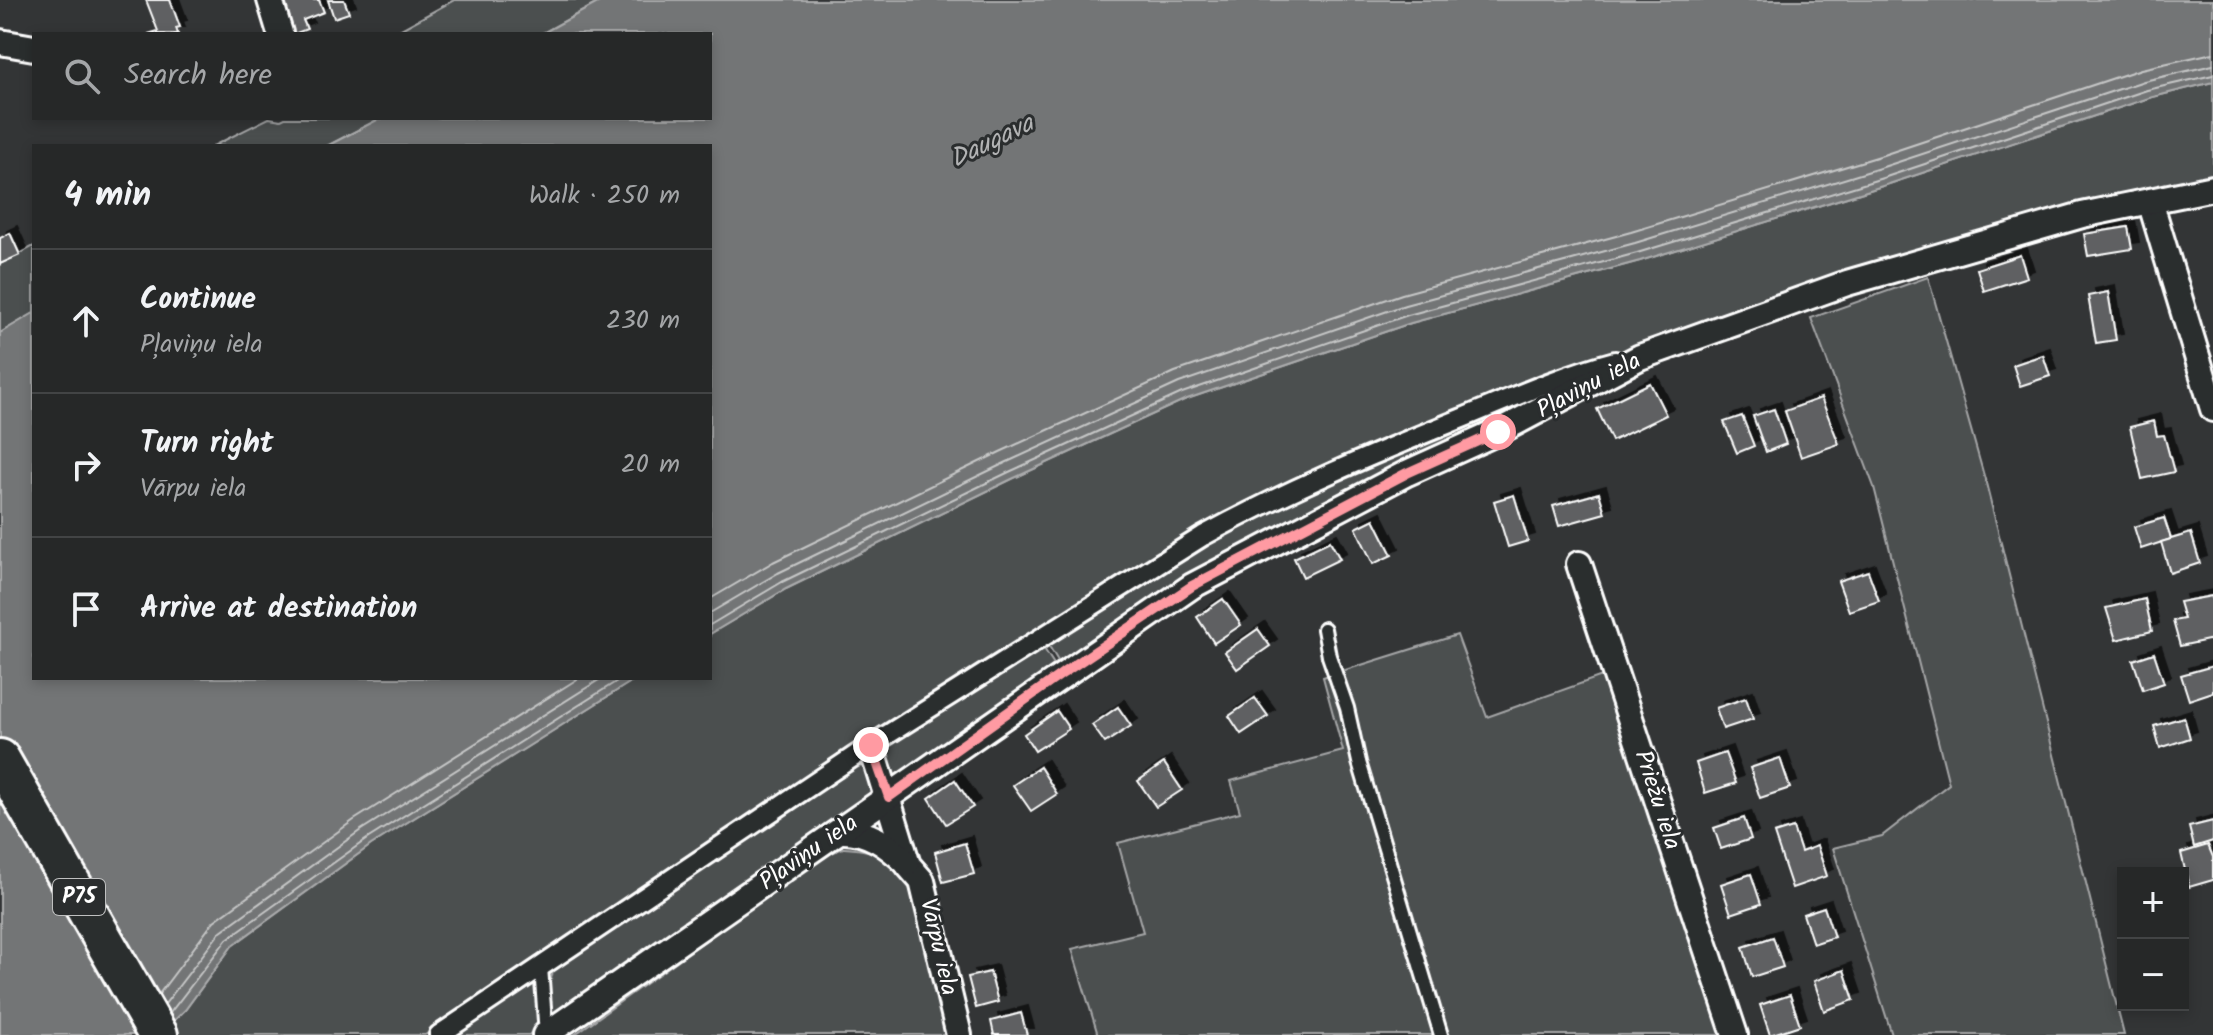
<!DOCTYPE html>
<html lang="en">
<head>
<meta charset="utf-8">
<style>
	:root { --surface:#262828; --page:#2e3030; --text:#f1f3f6; --muted:#a4a6a8; --line:#424445 }
	body { margin:0; font-family:Kalam,sans-serif; background:var(--page); color:var(--text) }
	.controls { position:absolute; right:24px; bottom:24px; display:grid; overflow:hidden; border-radius:0px; box-shadow:0 4px 12px #0003 }
	.controls button { width:72px; height:72px; display:grid; place-items:center; padding:0; border:0; border-bottom:2px solid var(--line); background:var(--surface); color:var(--text); font:40px sans-serif }
	.stop { position:absolute; width:24px; height:24px; margin:-18px; border:6px solid #ff9aa2; border-radius:50%; background:#fff }
	.stop.end { background:#ff9aa2; border-color:#fff; box-shadow:0 2px 8px #0008 }
	.list { margin:0; padding:0; list-style:none }
	h2 { display:flex; justify-content:space-between; align-items:center; height:104px; margin:0; padding:0 32px; font-size:34px }
	h2 small { font-size:26px; font-weight:400; color:var(--muted) }
	.list li { display:grid; grid-template-columns:52px 1fr auto; gap:24px; align-items:center; box-sizing:border-box; height:144px; padding:0 32px; border-top:2px solid var(--line) }
	.list b { display:block; font-size:30px; white-space:nowrap }
	.list p { margin:0; font-size:26px; white-space:nowrap; color:var(--muted) }
	.list em { font-size:26px; font-style:normal; color:var(--muted) }
	.icon { flex:none; width:44px; height:44px; fill:none; stroke:currentColor; stroke-width:2; stroke-linecap:round; stroke-linejoin:round }
	.map { position:relative; flex:none; width:2213px; height:1035px; overflow:hidden }
	.search { position:absolute; background:var(--surface); box-shadow:0 4px 12px #0003; left:32px; top:32px; width:680px; height:88px; display:flex; align-items:center; gap:20px; box-sizing:border-box; padding:0 28px; border-radius:0px; color:var(--muted); font-size:30px }
	.panel { position:absolute; background:var(--surface); box-shadow:0 4px 12px #0003; left:32px; top:144px; width:680px; height:536px; border-radius:0px }
	.map>svg:first-child { display:block }
	.green { fill:#4c4f50; stroke:#a6a7a8; stroke-width:2 }
	.water { fill:#737576; stroke:#abacad; stroke-width:2 }
	.lines { fill:none; stroke-linecap:round; stroke-linejoin:round }
	.shore { stroke:#c7c8c8; stroke-width:2 }
	.building { fill:#5f6162; stroke:#fff; stroke-width:2; filter:url(#shadow) }
	.service-casing { stroke:#fff; stroke-width:18 }
	.pedestrian-casing { stroke:#fff; stroke-width:24 }
	.minor-casing { stroke:#fff; stroke-width:30 }
	.primary-casing { stroke:#fff; stroke-width:44 }
	.service { stroke:#2a2d2e; stroke-width:12 }
	.pedestrian { stroke:#2a2d2e; stroke-width:18 }
	.minor { stroke:#2a2d2e; stroke-width:24 }
	.primary { stroke:#2a2d2e; stroke-width:38 }
	.route { stroke:#ff9aa2; stroke-width:10 }
	.labels { text-anchor:middle; dominant-baseline:central; stroke-width:6; stroke-linejoin:round; paint-order:stroke }
	.shield { fill:#2a2d2e; stroke:#bfc0c0; stroke-width:2 }
	.shield-label { font-size:22px; font-weight:bold; fill:#fff }
	.street-label { font-size:24px; fill:#fff; stroke:#2a2d2e }
	.water-label { font-size:26px; font-style:italic; fill:#b2b3b4; stroke:#2a2d2e }
</style>
</head>
<body>
<div class="map">
<svg width="2213" height="1035" viewBox="0 0 2213 1035">
	<defs>
		<filter id="shadow"><feDropShadow dx="7" dy="-7" stdDeviation="0" flood-color="#0009"/></filter>
	</defs>
	<rect width="100%" height="100%" fill="#333536"/>
	<filter id="ink" filterUnits="userSpaceOnUse"><feTurbulence type="fractalNoise" baseFrequency=".0125" numOctaves="2"/><feDisplacementMap in="SourceGraphic" scale="16" xChannelSelector="R" yChannelSelector="G"/><feConvolveMatrix kernelMatrix="1 2 1 2 8 2 1 2 1" color-interpolation-filters="sRGB"/></filter>
	<g filter="url(#ink)">
		<g class="green">
			<polygon points="454,0 603,0 541,34 392,34"/>
			<polygon points="2213,82 2213,180 2090,201 1571,368 1278,490 896,722 425,1035 179,1035 172,1023 185,1010 232,946 371,845 637,678 710,678 710,634 786,589 1012,479 1184,400 1411,323 1640,261 1889,184 2149,98"/>
			<polygon points="269,118 281,120 285,118 381,118 327,146 213,146"/>
			<polygon points="34,246 34,313 0,333 0,264"/>
			<polygon points="1928,277 1986,483 2124,1035 1892,1035 1833,848 1882,836 1949,784 1874,487 1811,318"/>
			<polygon points="1574,381 1061,666 1046,641 1218,534 1378,458"/>
			<polygon points="1457,635 1487,717 1602,676 1721,1035 1098,1035 1072,949 1143,932 1118,843 1240,812 1231,781 1343,751 1323,677"/>
			<path d="M1041,644L1057,669L895,781C889,767 882,755 893,742Z"/>
			<polygon points="858,766 867,768 876,787 863,804 783,855 550,1018 548,990 554,968 844,772"/>
			<path d="M843,848C856,849 873,850 885,858C925,885 939,987 950,1035H574L820,858Z"/>
			<path d="M535,977C539,997 545,1020 529,1035H448Z"/>
		</g>
		<g class="water">
			<polygon points="603,0 2213,0 2213,82 2149,98 1889,184 1640,261 1411,323 1184,400 1012,479 786,589 710,634 710,146 327,146 381,118 710,118 710,34 541,34"/>
			<polygon points="34,313 34,678 637,678 371,845 232,946 185,1010 159,1035 0,1035 0,333"/>
		</g>
		<g class="lines">
			<g class="shore">
				<polyline points="710,599 773,562 1000,452 1175,372 1402,294 1631,232 1880,156 2141,69 2213,53"/>
				<polyline points="710,613 778,573 1005,463 1179,383 1405,305 1635,243 1883,167 2144,81 2213,65"/>
				<polyline points="710,625 782,582 1009,472 1182,393 1408,315 1637,253 1886,177 2147,90 2213,75"/>
				<polyline points="159,994 214,921 354,820 579,678"/>
				<polyline points="165,1004 221,931 361,830 602,678"/>
				<polyline points="170,1013 227,939 367,839 622,678"/>
			</g>
		</g>
		<g class="building">
			<polygon points="146,0 170,0 180,27 176,28 178,34 148,34 158,31"/>
			<polygon points="281,0 319,0 324,12 303,20 307,29 294,34"/>
			<polygon points="328,0 344,0 349,13 334,18"/>
			<polygon points="2128,227 2132,249 2088,256 2084,234"/>
			<polygon points="10,233 20,255 0,264 0,238"/>
			<polygon points="2020,255 2027,277 1984,291 1977,269"/>
			<polygon points="2108,292 2116,340 2096,343 2088,296"/>
			<polygon points="2043,355 2050,376 2020,386 2013,365"/>
			<polygon points="1650,383 1666,415 1612,441 1597,409"/>
			<polygon points="1821,398 1839,444 1801,457 1785,411"/>
			<polygon points="1774,409 1786,444 1766,452 1753,416"/>
			<polygon points="1742,416 1754,446 1737,453 1724,422"/>
			<polygon points="2154,421 2157,436 2164,435 2174,472 2142,479 2130,427"/>
			<polygon points="1599,493 1605,513 1559,526 1553,506"/>
			<polygon points="1514,495 1528,541 1508,547 1494,501"/>
			<polygon points="2164,518 2171,539 2141,549 2134,527"/>
			<polygon points="1374,519 1392,555 1373,564 1356,528"/>
			<polygon points="2191,533 2200,563 2170,573 2161,542"/>
			<polygon points="1330,541 1340,559 1303,577 1294,558"/>
			<polygon points="1868,571 1879,601 1849,611 1838,581"/>
			<polygon points="2212,596 2213,639 2180,646 2173,621 2184,619 2179,602"/>
			<polygon points="1223,599 1241,625 1214,643 1197,617"/>
			<polygon points="2145,599 2152,631 2116,640 2106,608"/>
			<polygon points="1258,629 1270,646 1237,669 1225,652"/>
			<polygon points="2154,653 2164,683 2143,690 2133,660"/>
			<polygon points="2213,666 2213,692 2189,700 2181,675"/>
			<polygon points="1255,698 1268,716 1241,734 1229,716"/>
			<polygon points="1746,698 1753,719 1723,729 1716,708"/>
			<polygon points="1118,707 1131,726 1105,743 1092,725"/>
			<polygon points="1057,711 1069,729 1035,751 1024,734"/>
			<polygon points="2184,717 2190,738 2160,748 2154,726"/>
			<polygon points="1725,753 1736,783 1705,793 1696,763"/>
			<polygon points="1780,758 1790,788 1760,798 1750,768"/>
			<polygon points="1164,763 1182,790 1156,807 1138,781"/>
			<polygon points="1040,767 1057,794 1031,811 1013,785"/>
			<polygon points="955,780 973,807 946,824 929,798"/>
			<polygon points="1744,818 1751,839 1721,849 1714,828"/>
			<polygon points="2213,821 2213,841 2194,847 2189,827"/>
			<polygon points="1793,828 1801,852 1817,846 1827,876 1792,888 1774,834"/>
			<polygon points="965,843 974,874 943,882 935,852"/>
			<polygon points="2208,845 2213,857 2213,880 2189,887 2181,853"/>
			<polygon points="1751,874 1761,904 1731,914 1721,884"/>
			<polygon points="1824,907 1834,937 1813,944 1803,914"/>
			<polygon points="1773,937 1783,967 1752,977 1743,947"/>
			<polygon points="1844,970 1854,1000 1824,1011 1814,981"/>
			<polygon points="990,972 998,1002 976,1008 968,977"/>
			<polygon points="1790,995 1800,1025 1770,1035 1760,1005"/>
			<polygon points="1021,1013 1027,1035 994,1035 991,1021"/>
		</g>
		<g class="lines">
			<g class="service-casing">
				<g id="service">
					<polyline points="1324,629 1329,656 1347,708 1359,762 1441,1035"/>
					<polyline points="541,967 546,1035"/>
				</g>
			</g>
			<g class="pedestrian-casing">
				<path id="pedestrian" d="M439,1035L871,745L1203,536C1285,491 1373,454 1460,419C1511,398 1562,375 1615,361"/>
			</g>
			<g class="minor-casing">
				<g id="minor">
					<polyline points="270,0 280,33"/>
					<polyline points="0,42 34,48"/>
					<polyline points="2150,201 2213,409"/>
					<polyline points="1579,564 1735,1035"/>
					<polyline points="871,745 908,865 922,881 959,1035"/>
					<path d="M841,831C868,830 888,845 907,863"/>
					<polyline points="545,1035 1192,586 1407,473 1498,432 1640,357 1847,283 2082,215 2213,188"/>
				</g>
			</g>
			<g class="primary-casing">
				<polyline id="primary" points="0,759 158,1035"/>
			</g>
			<use href="#service" class="service"/>
			<use href="#pedestrian" class="pedestrian"/>
			<use href="#minor" class="minor"/>
			<use href="#primary" class="primary"/>
		</g>
	</g>
	<g class="lines" filter="url(#ink)">
		<polyline class="route" points="871,745 889,797 1063,673 1192,586 1407,473 1498,432"/>
	</g>
	<g class="labels">
		<rect class="shield" x="53" y="879" width="52" height="36" rx="6"/>
		<g class="shield-label">
			<text x="79" y="897">P75</text>
		</g>
		<g class="street-label">
			<text transform="translate(1589 386) rotate(-28)">Pļaviņu iela</text>
			<text transform="translate(1657 800) rotate(72)">Priežu iela</text>
			<text transform="translate(809 853) rotate(-35)">Pļaviņu iela</text>
			<text transform="translate(938 947) rotate(77)">Vārpu iela</text>
		</g>
		<g class="water-label">
			<text transform="translate(992 142) rotate(-26)">Daugava</text>
		</g>
	</g>
</svg>
<div class="controls">
<button>+</button>
<button>−</button>
</div>
<div class="stop" style="left:1498px;top:432px"></div>
<div class="stop end" style="left:871px;top:745px"></div>
<div class="search"><svg class="icon" aria-label="search" viewBox="0 0 24 24"><circle cx="10" cy="10" r="6"/><path d="M15 15l6 6"/></svg>Search here</div>
<section class="panel">
<h2>4 min<small>Walk · 250 m</small></h2>
<ul class="list">
<li><svg class="icon" aria-label="ahead" viewBox="0 0 24 24"><path d="M12 20V5M6 11l6-6 6 6"/></svg><div><b>Continue</b><p>Pļaviņu iela</p></div><em>230 m</em></li>
<li><svg class="icon" aria-label="right" viewBox="0 0 24 24"><path d="M7 20v-9h11M14 6l5 5-5 5"/></svg><div><b>Turn right</b><p>Vārpu iela</p></div><em>20 m</em></li>
<li><svg class="icon" aria-label="arrive" viewBox="0 0 24 24"><path d="M6 21V4h12l-3 4 3 4H6"/></svg><div><b>Arrive at destination</b></div></li>
</ul>
</section>
</div>
</body>
</html>
